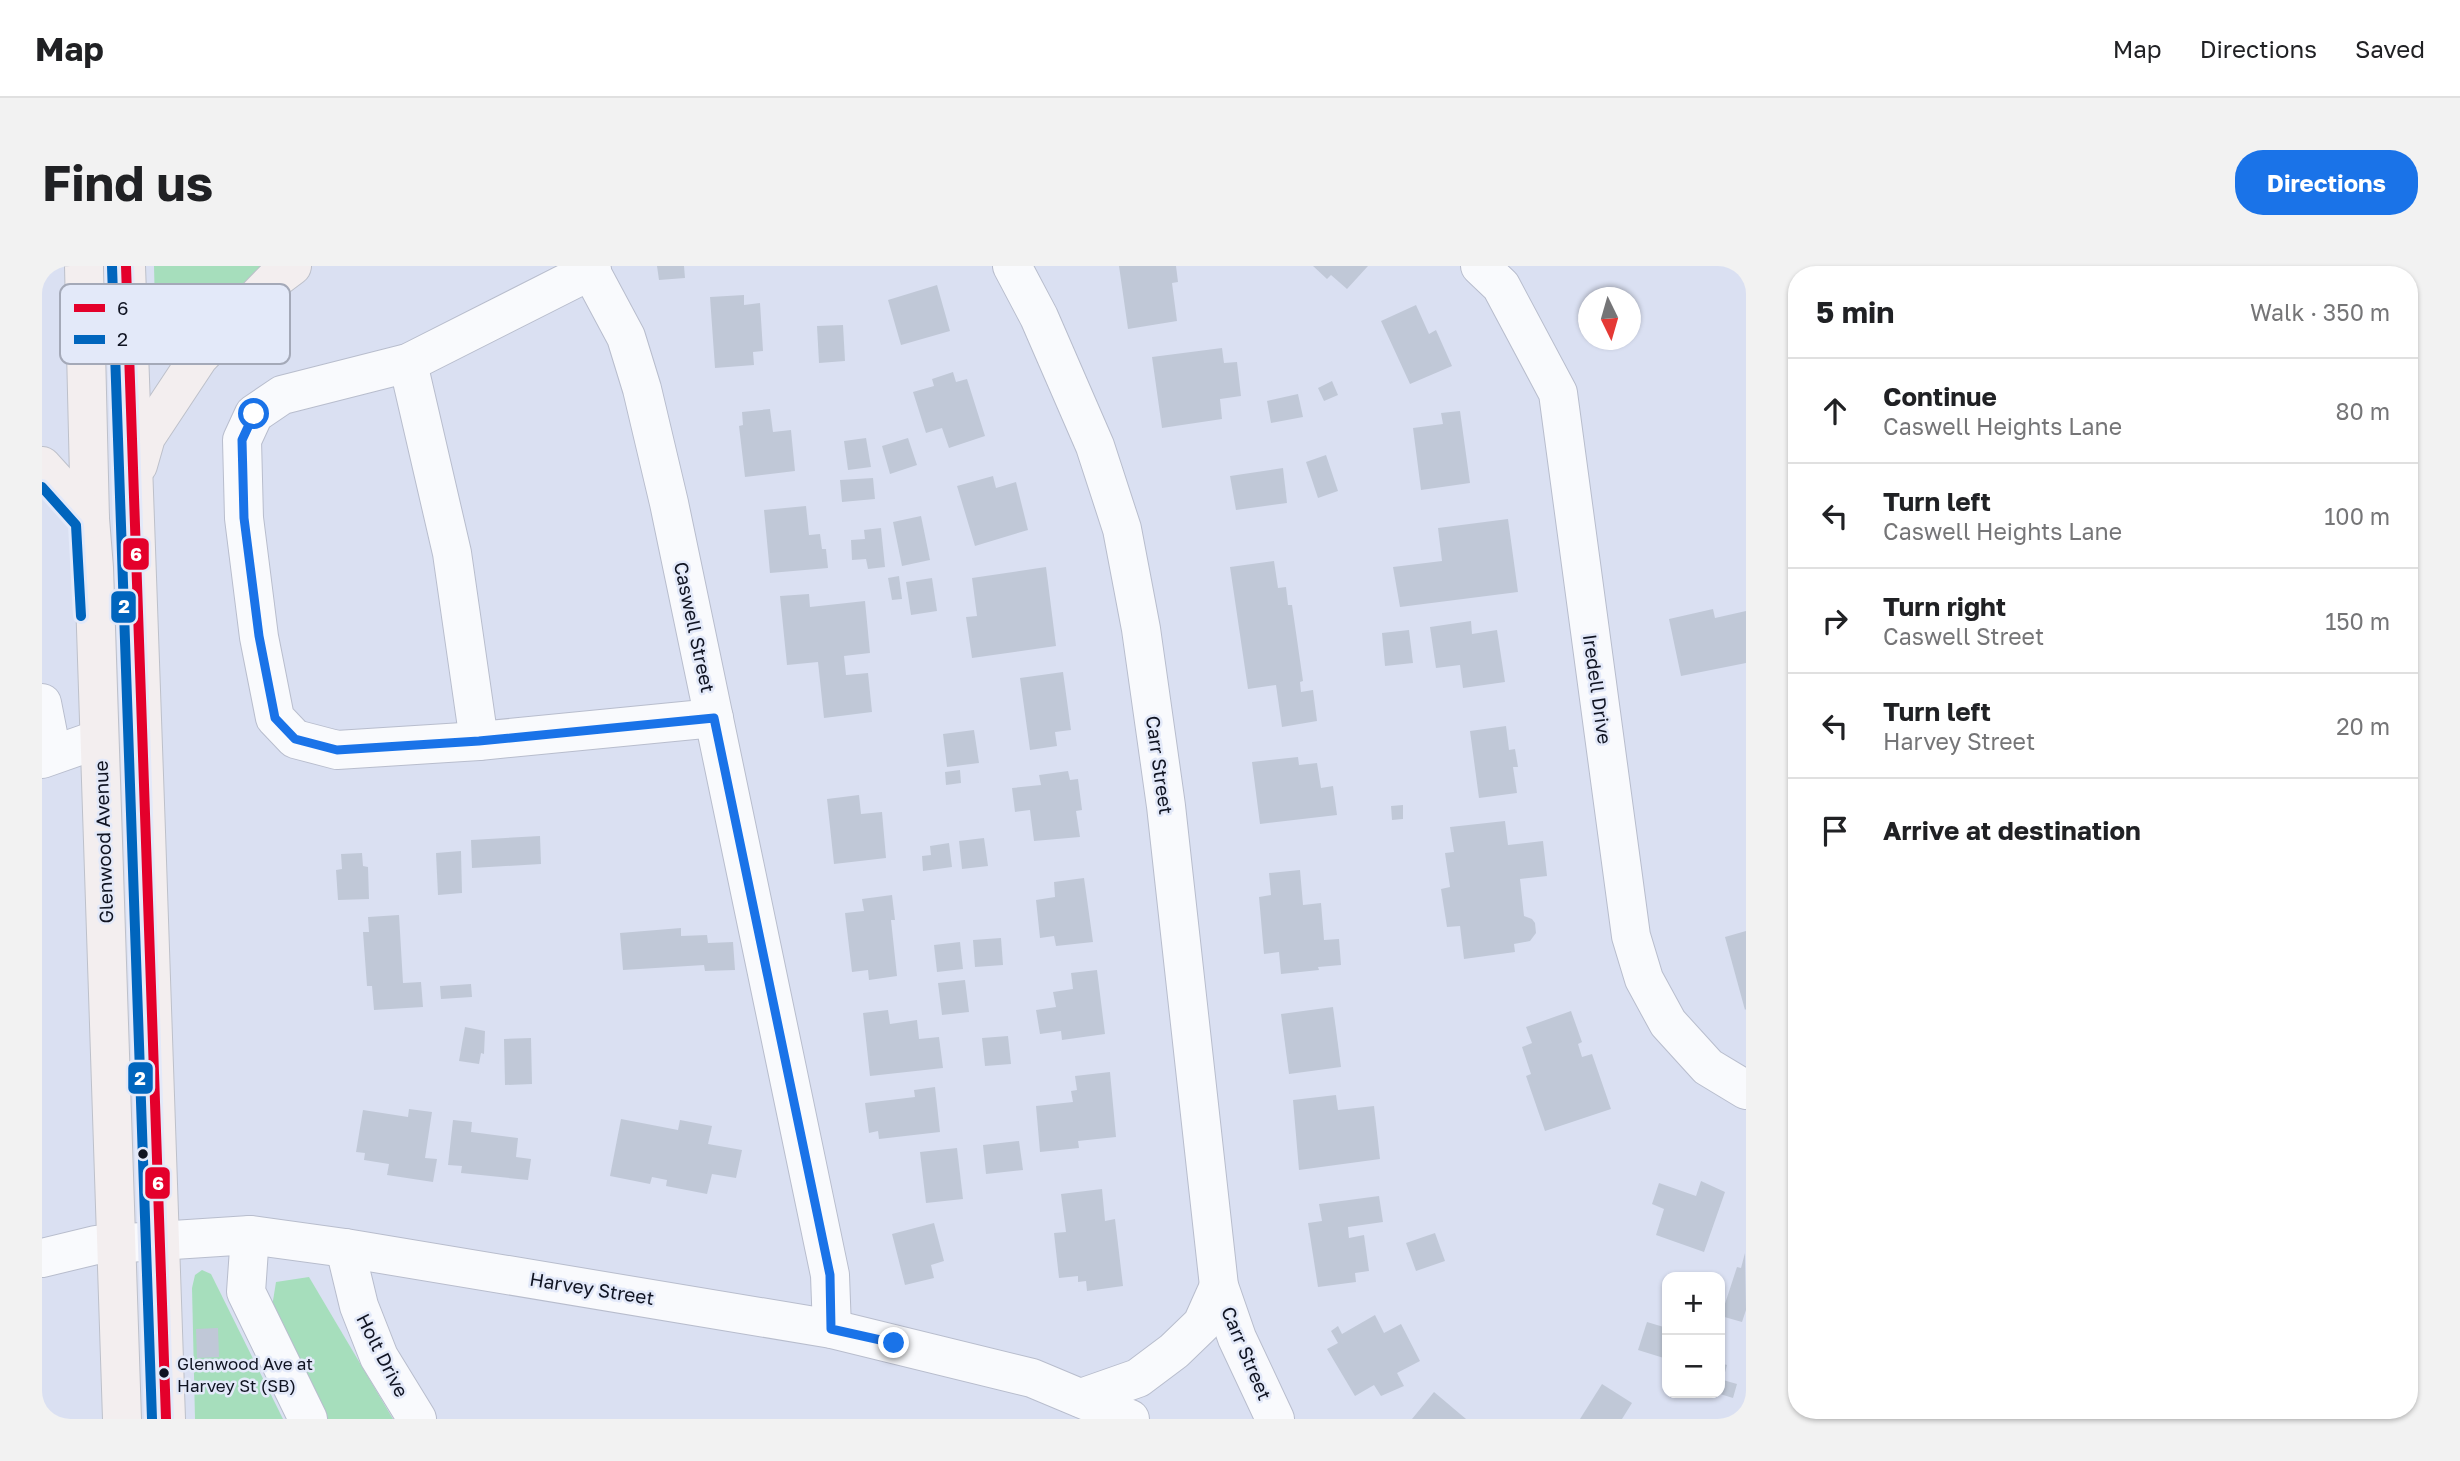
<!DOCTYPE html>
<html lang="en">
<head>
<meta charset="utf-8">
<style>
	:root { --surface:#fff; --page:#f2f2f2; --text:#202124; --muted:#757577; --line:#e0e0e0; --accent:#1a73e8 }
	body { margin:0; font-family:"Golos Text",sans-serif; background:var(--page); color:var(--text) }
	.controls { position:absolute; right:21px; bottom:21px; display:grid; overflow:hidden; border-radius:14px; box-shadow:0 2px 5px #0004 }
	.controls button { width:63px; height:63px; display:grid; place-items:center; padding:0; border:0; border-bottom:2px solid var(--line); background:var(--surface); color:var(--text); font:35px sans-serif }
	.compass { position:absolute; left:1536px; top:21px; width:63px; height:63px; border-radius:50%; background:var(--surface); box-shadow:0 2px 5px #0004; rotate:175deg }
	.stop { position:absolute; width:21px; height:21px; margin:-16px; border:5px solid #1a73e8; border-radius:50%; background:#fff }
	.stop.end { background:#1a73e8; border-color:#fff; box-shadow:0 2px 7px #0008 }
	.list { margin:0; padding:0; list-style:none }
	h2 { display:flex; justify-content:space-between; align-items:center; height:91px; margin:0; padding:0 28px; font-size:30px }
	h2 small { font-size:23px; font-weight:400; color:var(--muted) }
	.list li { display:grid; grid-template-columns:46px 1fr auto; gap:21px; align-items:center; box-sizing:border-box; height:105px; padding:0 28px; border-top:2px solid var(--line) }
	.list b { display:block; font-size:26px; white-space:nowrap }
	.list p { margin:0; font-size:23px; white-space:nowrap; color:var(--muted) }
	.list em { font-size:23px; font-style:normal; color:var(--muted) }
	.icon { flex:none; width:38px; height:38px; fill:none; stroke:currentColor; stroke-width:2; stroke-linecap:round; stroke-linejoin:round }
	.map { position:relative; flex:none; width:1704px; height:1153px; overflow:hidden; border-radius:28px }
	header { display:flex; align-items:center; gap:42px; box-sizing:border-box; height:98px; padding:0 35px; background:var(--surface); border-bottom:2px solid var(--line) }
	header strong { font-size:33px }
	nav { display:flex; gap:38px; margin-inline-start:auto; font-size:24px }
	.intro { display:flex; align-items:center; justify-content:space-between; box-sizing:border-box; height:168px; padding:0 42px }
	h1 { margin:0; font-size:49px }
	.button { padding:18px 32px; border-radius:28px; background:var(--accent); color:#fff; font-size:24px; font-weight:700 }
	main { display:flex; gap:42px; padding:0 42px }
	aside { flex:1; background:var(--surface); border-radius:28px; box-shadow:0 2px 5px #0004 }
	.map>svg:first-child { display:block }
	.green { fill:#a6debc }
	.building { fill:#c0c8d7 }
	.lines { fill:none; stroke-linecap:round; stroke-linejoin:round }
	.minor-casing { stroke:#b8bdcd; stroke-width:40 }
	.major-casing { stroke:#bdc0ca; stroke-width:40 }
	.minor { stroke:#f9fafd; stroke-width:38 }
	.major { stroke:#f3eeef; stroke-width:38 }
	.bus-1-casing { stroke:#e3e9f9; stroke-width:16 }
	.bus-2-casing { stroke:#e3e9f9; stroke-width:16 }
	.bus-1 { stroke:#e4002b; stroke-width:10 }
	.bus-2 { stroke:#0065bd; stroke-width:10 }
	.route { stroke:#1a73e8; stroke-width:9 }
	.bus-dot { fill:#101422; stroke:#e3e9f9; stroke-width:2.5 }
	.labels { text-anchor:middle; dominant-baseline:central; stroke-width:5; stroke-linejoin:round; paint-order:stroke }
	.bus-label { font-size:17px; fill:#101422; stroke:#e3e9f9; text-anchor:start }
	.street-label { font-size:19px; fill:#101422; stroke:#e3e9f9 }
	.key { fill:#e3e9f9; stroke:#a4a9b8; stroke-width:2 }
	.key-label { font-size:19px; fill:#101422 }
	.line-badge { stroke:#e3e9f9; stroke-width:2.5 }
	.badge-label { font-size:19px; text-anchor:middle; font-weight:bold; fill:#fff }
</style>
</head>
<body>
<header>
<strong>Map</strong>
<nav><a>Map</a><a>Directions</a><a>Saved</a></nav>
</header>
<div class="intro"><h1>Find us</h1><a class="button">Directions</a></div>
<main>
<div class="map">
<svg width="1704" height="1153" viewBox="0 0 1704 1153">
	<rect width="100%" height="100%" fill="#dae0f2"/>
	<g class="green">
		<path d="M112,0H236L142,85C132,87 122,90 114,84Z"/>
		<polygon points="160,1004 169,1008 241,1153 153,1153 150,1022 153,1009"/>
		<polygon points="267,1011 351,1153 285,1153 230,1041 234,1016"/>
	</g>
	<g class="building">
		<polygon points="615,0 642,0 643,12 617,14"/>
		<polygon points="1077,0 1134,0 1136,16 1130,17 1135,55 1086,63"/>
		<polygon points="1271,0 1326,0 1305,23 1289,9 1285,13"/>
		<polygon points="895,19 908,65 859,79 846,34"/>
		<polygon points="702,29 702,39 718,37 721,85 711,86 712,99 673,102 668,31"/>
		<polygon points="1374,39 1387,68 1394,64 1410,100 1368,118 1339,55"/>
		<polygon points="801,59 803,95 777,97 775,60"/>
		<polygon points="1180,82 1182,97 1195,96 1199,130 1178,133 1180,153 1120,162 1110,91"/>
		<polygon points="911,106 914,116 925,113 943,170 907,182 900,162 884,167 871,126 892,120 890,113"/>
		<polygon points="1290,115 1296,129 1282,135 1276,122"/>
		<polygon points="1256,128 1261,151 1229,157 1225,135"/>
		<polygon points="728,143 731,166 749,164 753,205 703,211 697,160 701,159 700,146"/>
		<polygon points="1418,145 1428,217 1379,224 1371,162 1401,158 1399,147"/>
		<polygon points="824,172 829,201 806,204 802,175"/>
		<polygon points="866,172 875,199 848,208 840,180"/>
		<polygon points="1284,189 1296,225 1276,232 1264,196"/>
		<polygon points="1241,202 1245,237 1194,244 1188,210"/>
		<polygon points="951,210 954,222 974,216 986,264 933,280 915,220"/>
		<polygon points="831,212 833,233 800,236 798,214"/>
		<polygon points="764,240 767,269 778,268 780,283 784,283 786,302 728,307 722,244"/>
		<polygon points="879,250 888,294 860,300 851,256"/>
		<polygon points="1466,253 1476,326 1358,341 1351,301 1400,295 1396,262"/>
		<polygon points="839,262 843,301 826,303 824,293 810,294 809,274 823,273 822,264"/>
		<polygon points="1232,295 1236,322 1244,321 1246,339 1250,339 1261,415 1258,416 1259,426 1271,424 1275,455 1240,461 1234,419 1206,423 1188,301"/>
		<polygon points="1004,301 1014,380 930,392 924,351 935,350 930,312"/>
		<polygon points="857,310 860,333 850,334 846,312"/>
		<polygon points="890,312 895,345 869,349 864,316"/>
		<polygon points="767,328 768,341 823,335 828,387 802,390 804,409 826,407 830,446 782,452 776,396 745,399 738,330"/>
		<polygon points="1671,343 1673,352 1704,345 1704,397 1639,410 1627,353"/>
		<polygon points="1429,355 1430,368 1455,364 1463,416 1421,422 1418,399 1394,402 1388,361"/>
		<polygon points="1367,364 1371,397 1343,400 1340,367"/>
		<polygon points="1021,406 1029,464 1013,466 1015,480 988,484 978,412"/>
		<polygon points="1464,460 1467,484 1473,483 1476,501 1471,501 1475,527 1437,532 1428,465"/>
		<polygon points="932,464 937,497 905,501 901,468"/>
		<polygon points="1256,491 1257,499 1275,497 1279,522 1291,520 1295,549 1218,558 1210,496"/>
		<polygon points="918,504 919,517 904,519 903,506"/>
		<polygon points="1026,505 1028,514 1036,513 1040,544 1034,545 1038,571 992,575 988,544 973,546 970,522 999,519 997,509"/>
		<polygon points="817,529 819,548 840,546 844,592 792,598 785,533"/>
		<polygon points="1361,539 1361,553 1350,554 1349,540"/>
		<polygon points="1463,555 1466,579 1501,575 1505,610 1478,613 1482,650 1490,653 1493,657 1494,667 1488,675 1472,678 1473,686 1422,693 1418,660 1405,661 1399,623 1408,621 1403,587 1412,586 1408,561"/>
		<polygon points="498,570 499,598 430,602 429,574"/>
		<polygon points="942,572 946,600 920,603 917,575"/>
		<polygon points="907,577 910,601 881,605 880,590 889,589 888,580"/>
		<polygon points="419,585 420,627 396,629 394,587"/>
		<polygon points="320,587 321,600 326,601 327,633 296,634 294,604 300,603 299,588"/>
		<polygon points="1258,604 1261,639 1279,637 1282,674 1297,673 1299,699 1276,701 1277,704 1239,708 1237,686 1222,688 1217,631 1229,629 1227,607"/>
		<polygon points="1042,612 1051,676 1014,680 1012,670 998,672 994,634 1013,631 1012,616"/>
		<polygon points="850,629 853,654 849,654 855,710 827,714 826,704 810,706 803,647 822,645 820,633"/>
		<polygon points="357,649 361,717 379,716 381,741 332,744 330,720 325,720 321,666 327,666 326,651"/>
		<polygon points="639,662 639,670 665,669 666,677 691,676 693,704 663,705 662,699 581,704 578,667"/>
		<polygon points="1704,665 1704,743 1703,744 1683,671"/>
		<polygon points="959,672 961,699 933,701 931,674"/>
		<polygon points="918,676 921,703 895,706 892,679"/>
		<polygon points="1055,704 1063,768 1020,774 1019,765 998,768 994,744 1014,741 1011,726 1031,723 1029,707"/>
		<polygon points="923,714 927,746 900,749 896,717"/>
		<polygon points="429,718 430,731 399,733 398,720"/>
		<polygon points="1291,741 1299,801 1247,808 1239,748"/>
		<polygon points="846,744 848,758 875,754 877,773 897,771 901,802 828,810 821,747"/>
		<polygon points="1529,745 1540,776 1536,778 1540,791 1550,788 1569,843 1503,865 1484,810 1489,808 1480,781 1490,777 1484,761"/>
		<polygon points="423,761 443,765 442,788 439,787 437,798 417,795"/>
		<polygon points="966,770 969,798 943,800 940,772"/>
		<polygon points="489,772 490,818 463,819 462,773"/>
		<polygon points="1068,806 1074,871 1036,875 1037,882 998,886 994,840 1031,836 1029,825 1035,824 1033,810"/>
		<polygon points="893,821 898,866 837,873 836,865 827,867 823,837 873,831 872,824"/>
		<polygon points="1294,829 1296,844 1332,840 1338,893 1257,904 1251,834"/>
		<polygon points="367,843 390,846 383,892 395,893 391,916 345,909 347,898 322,894 323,887 314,886 321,844 366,851"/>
		<polygon points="579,853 636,864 638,854 670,860 666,878 700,884 694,912 670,908 665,928 624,920 625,914 610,911 608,918 568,910"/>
		<polygon points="411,854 430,856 429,866 476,872 474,891 489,893 486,914 419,907 420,900 406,899"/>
		<polygon points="977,875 981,904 944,908 941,879"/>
		<polygon points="915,882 921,933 884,937 878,886"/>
		<polygon points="1659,915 1683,926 1662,986 1614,969 1622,943 1610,938 1617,917 1654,930"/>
		<polygon points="1060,923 1063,955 1073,953 1081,1020 1045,1025 1044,1015 1036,1016 1036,1010 1017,1012 1012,967 1024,966 1019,928"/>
		<polygon points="1337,930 1341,956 1306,961 1307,972 1322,969 1327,1005 1313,1007 1314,1016 1276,1021 1266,957 1280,955 1277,938"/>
		<polygon points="892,957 902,995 889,999 892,1012 863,1019 850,968"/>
		<polygon points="1393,967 1403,995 1374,1005 1364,977"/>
		<polygon points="1703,987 1704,1044 1700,1056 1679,1050 1695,1001 1699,1002"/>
		<polygon points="1333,1049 1342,1067 1359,1058 1378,1095 1355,1107 1362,1120 1339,1130 1332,1119 1313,1130 1285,1083 1296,1077 1289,1065 1296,1060 1300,1068"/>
		<polygon points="1605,1056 1625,1062 1625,1093 1596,1084"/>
		<polygon points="176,1062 177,1091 155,1092 154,1063"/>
		<polygon points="1678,1097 1685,1099 1681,1114 1695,1118 1691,1132 1678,1128"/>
		<polygon points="1560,1118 1590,1137 1580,1153 1538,1153"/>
		<polygon points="1392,1126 1424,1153 1370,1153"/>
	</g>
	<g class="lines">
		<g class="minor-casing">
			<g id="minor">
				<polyline points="546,0 584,71 600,123 627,237 788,1009 790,1063"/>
				<polyline points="970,0 997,51 1053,180 1080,263 1099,363 1124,540 1177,1020 1195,1072 1233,1153"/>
				<polyline points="1438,0 1459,20 1516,127 1589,670 1602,713 1626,757 1666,801 1704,824"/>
				<polyline points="550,4 366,97 240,129 212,148 200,174 202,252 217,371 233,452 253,473 295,484 437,475 672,452"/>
				<polyline points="366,97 410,287 437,475"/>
				<polyline points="0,437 10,488"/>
				<polyline points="0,493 57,473"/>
				<polyline points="208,969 204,1026 266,1153"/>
				<polyline points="303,982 317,1040 337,1091 375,1153"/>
				<polyline points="0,992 54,979 208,969 303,982 790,1063 990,1112 1088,1153"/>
				<polyline points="1039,1132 1096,1112 1132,1085 1160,1058 1177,1020"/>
			</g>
		</g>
		<g class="major-casing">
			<g id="major">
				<polyline points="42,0 48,253 52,302 80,1153"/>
				<path d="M84,0C97,384 112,769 124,1153"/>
				<polyline points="96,199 104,171 157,91 234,12 250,0"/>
				<polyline points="0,200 48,253"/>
			</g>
		</g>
		<use href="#minor" class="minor"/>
		<use href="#major" class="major"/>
		<g class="bus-1-casing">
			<polyline id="bus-1" points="84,0 124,1153"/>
		</g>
		<g class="bus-2-casing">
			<g id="bus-2">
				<polyline points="70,0 110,1153"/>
				<polyline points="0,221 34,259 39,350"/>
			</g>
		</g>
		<use href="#bus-1" class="bus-1"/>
		<use href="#bus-2" class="bus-2"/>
	</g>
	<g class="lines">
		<polyline class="route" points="212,148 200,174 202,252 217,370 233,452 253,473 295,484 437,475 672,452 788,1009 789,1063 852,1077"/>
	</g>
	<g class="bus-dot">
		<circle cx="101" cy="888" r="6"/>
		<circle cx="122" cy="1107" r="6"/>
	</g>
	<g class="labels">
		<g class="bus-label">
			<text x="135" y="1097">Glenwood Ave at<tspan x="135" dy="22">Harvey St (SB)</tspan></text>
		</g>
		<g class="street-label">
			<text transform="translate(653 361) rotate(78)">Caswell Street</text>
			<text transform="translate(1556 423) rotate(82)">Iredell Drive</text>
			<text transform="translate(1118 499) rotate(82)">Carr Street</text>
			<text transform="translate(61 576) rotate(-92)">Glenwood Avenue</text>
			<text transform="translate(550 1022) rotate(9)">Harvey Street</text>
			<text transform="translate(1205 1087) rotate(67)">Carr Street</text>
			<text transform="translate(341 1089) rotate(63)">Holt Drive</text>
		</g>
	</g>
	<rect x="18" y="18" width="230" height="80" rx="10" class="key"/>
	<rect x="32" y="38" width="31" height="8" fill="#e4002b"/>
	<rect x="32" y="69" width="31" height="9" fill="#0065bd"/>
	<g class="key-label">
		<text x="75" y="49">6</text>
		<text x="75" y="80">2</text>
	</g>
	<g class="line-badge">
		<rect x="80" y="271" width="28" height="34" rx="7" fill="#e4002b"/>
		<rect x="68" y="324" width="27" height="34" rx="7" fill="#0065bd"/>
		<rect x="85" y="795" width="27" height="34" rx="7" fill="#0065bd"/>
		<rect x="102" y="900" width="27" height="34" rx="7" fill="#e4002b"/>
	</g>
	<g class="badge-label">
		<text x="94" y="295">6</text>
		<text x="82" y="347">2</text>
		<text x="98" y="819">2</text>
		<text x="116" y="924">6</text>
	</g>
</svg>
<div class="controls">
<button>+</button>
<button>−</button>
</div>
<svg class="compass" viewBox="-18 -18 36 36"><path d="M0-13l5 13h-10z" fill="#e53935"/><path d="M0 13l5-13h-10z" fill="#757577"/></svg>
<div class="stop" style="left:212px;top:148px"></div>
<div class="stop end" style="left:852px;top:1077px"></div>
</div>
<aside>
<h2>5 min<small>Walk · 350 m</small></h2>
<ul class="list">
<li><svg class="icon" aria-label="ahead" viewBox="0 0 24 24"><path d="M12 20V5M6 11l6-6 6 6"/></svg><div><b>Continue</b><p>Caswell Heights Lane</p></div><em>80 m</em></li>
<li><svg class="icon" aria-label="left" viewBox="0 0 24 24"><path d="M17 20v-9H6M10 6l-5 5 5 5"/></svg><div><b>Turn left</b><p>Caswell Heights Lane</p></div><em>100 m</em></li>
<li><svg class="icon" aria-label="right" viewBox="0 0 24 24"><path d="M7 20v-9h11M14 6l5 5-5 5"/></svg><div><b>Turn right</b><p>Caswell Street</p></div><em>150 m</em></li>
<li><svg class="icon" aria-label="left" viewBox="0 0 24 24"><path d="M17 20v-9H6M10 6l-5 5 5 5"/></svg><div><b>Turn left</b><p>Harvey Street</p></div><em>20 m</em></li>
<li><svg class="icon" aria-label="arrive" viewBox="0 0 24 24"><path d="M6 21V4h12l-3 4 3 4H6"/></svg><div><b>Arrive at destination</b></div></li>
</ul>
</aside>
</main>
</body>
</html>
